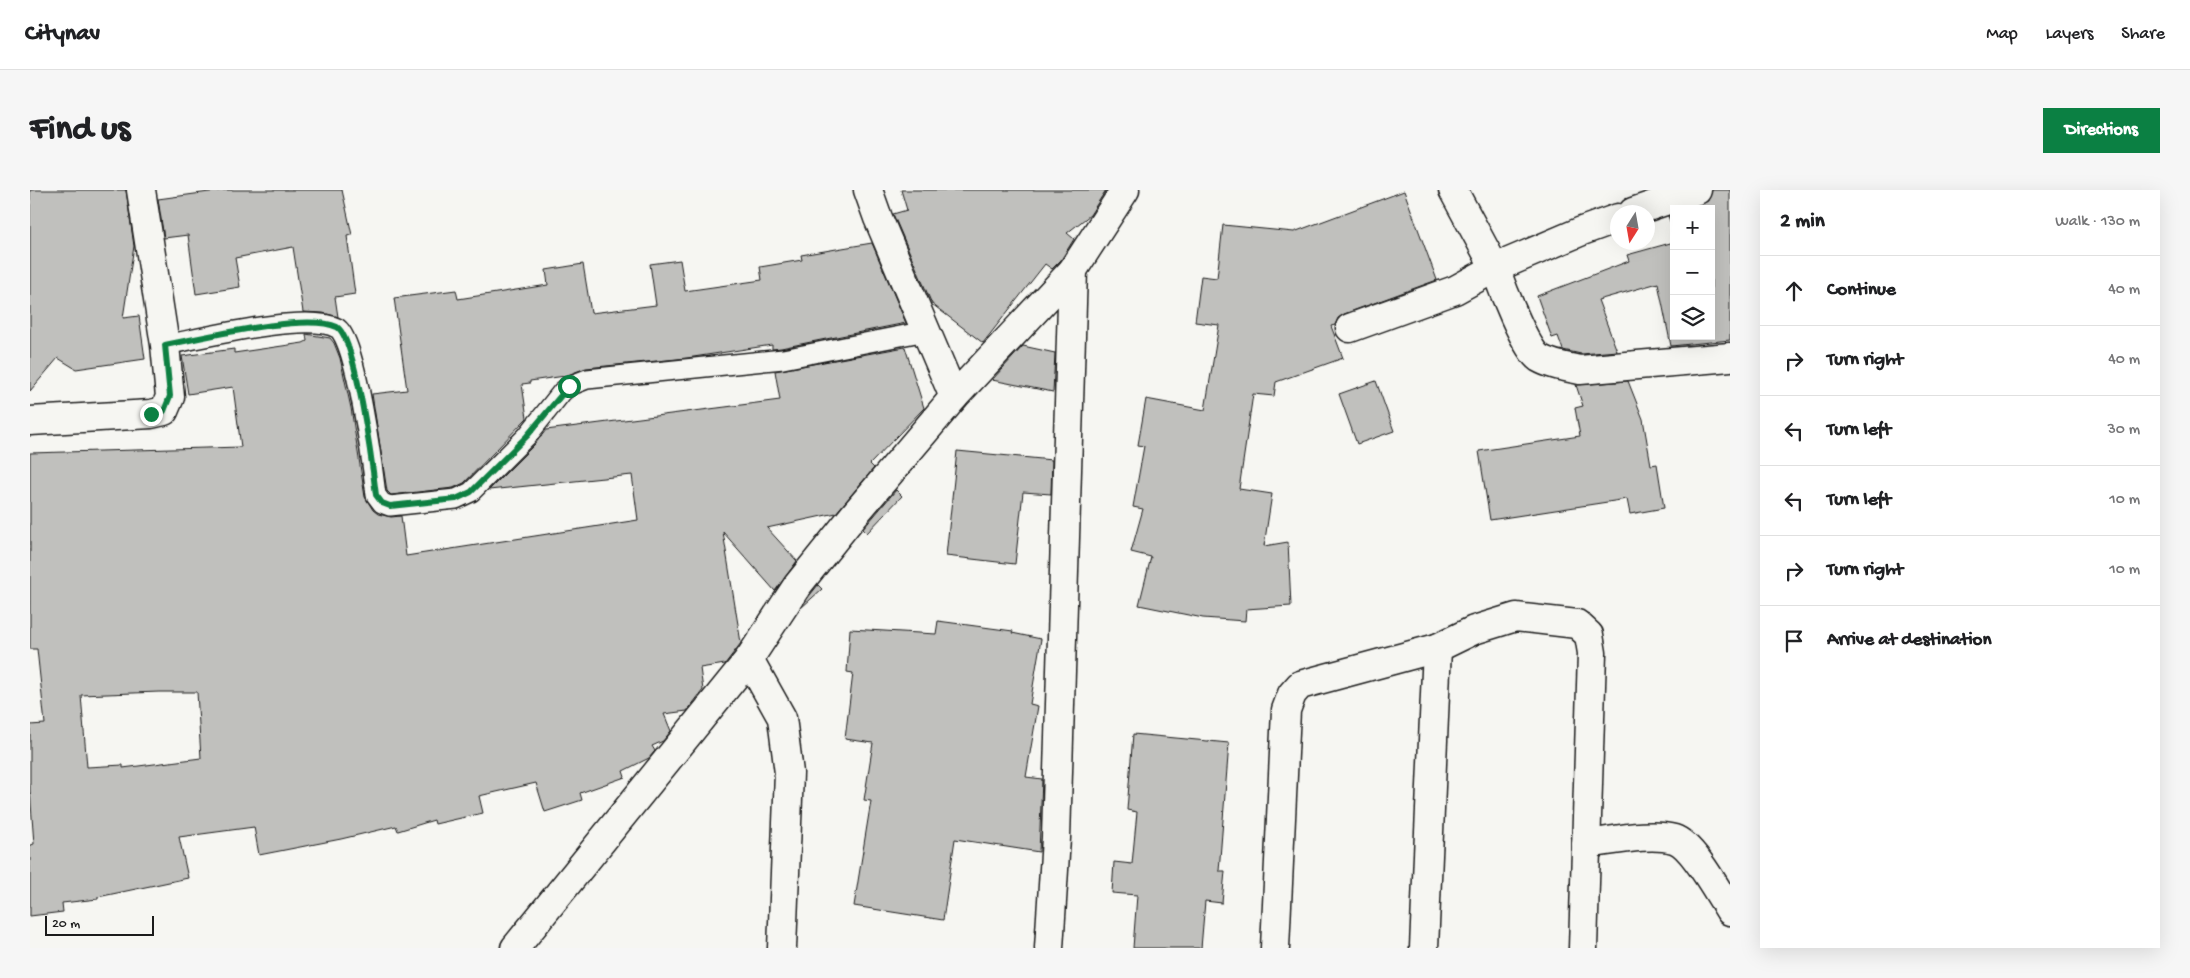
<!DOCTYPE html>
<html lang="en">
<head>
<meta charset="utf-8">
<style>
	:root { --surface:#fff; --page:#f6f6f6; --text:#202124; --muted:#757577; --line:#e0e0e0; --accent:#0b8043 }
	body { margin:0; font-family:"Gochi Hand",sans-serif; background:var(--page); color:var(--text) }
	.controls { position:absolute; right:15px; top:15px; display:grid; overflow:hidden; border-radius:0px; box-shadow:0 5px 20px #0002 }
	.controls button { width:45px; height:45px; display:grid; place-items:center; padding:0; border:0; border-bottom:1px solid var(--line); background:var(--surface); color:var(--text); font:25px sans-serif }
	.compass { position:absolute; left:1580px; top:15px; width:45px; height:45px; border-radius:50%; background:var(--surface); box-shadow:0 5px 20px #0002; rotate:191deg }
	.scale { position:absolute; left:15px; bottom:12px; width:109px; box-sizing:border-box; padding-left:5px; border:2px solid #1c1c1c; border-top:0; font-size:14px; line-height:18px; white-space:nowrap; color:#1c1c1c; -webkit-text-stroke:4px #f6f6f2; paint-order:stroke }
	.stop { position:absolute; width:15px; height:15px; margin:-11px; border:4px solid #0b8043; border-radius:50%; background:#fff }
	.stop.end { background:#0b8043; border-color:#fff; box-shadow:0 1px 5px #0008 }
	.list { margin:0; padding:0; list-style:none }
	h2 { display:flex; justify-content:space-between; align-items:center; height:65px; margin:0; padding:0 20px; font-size:21px }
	h2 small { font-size:16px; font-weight:400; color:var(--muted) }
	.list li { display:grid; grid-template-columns:32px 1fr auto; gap:15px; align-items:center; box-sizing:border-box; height:70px; padding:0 20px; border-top:1px solid var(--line) }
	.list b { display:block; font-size:19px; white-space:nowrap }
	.list em { font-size:16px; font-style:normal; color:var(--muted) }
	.icon { flex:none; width:28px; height:28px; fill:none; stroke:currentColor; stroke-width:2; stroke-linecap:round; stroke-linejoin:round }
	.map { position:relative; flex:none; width:1700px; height:758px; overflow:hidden; border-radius:0px }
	header { display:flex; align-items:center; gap:30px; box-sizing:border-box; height:70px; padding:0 25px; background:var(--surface); border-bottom:1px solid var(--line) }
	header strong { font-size:24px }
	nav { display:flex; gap:28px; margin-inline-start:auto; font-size:18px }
	.intro { display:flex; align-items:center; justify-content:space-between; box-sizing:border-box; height:120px; padding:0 30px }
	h1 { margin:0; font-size:35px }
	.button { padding:12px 22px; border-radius:0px; background:var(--accent); color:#fff; font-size:18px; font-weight:700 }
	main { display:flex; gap:30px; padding:0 30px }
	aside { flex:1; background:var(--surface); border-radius:0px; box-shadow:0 5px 20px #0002 }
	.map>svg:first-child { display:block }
	.building { fill:#c0c0bd; stroke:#1c1c1c; fill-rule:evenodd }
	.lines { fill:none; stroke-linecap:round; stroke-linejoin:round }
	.lane-casing { stroke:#1c1c1c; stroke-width:22 }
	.street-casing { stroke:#1c1c1c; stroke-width:31 }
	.lane { stroke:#f6f6f2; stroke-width:19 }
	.street { stroke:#f6f6f2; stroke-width:28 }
	.route { stroke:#0b8043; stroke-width:6 }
</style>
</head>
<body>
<header>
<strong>Citynav</strong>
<nav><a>Map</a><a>Layers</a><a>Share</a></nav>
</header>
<div class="intro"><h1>Find us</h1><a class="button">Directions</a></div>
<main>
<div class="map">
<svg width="1700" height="758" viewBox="0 0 1700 758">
	<rect width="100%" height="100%" fill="#f6f6f2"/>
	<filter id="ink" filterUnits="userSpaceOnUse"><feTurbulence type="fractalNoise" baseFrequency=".02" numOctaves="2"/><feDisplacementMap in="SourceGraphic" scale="10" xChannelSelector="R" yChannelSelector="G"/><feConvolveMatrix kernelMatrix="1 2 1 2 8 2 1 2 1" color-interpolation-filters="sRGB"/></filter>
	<g filter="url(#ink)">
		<g class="building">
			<polygon points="0,0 96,0 104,56 93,128 109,126 115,169 46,179 28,168 0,201"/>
			<polygon points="194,0 312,0 322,45 317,46 325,104 305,107 308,127 293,123 273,122 263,57 205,68 210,97 166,104 158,45 134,48 128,9"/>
			<polygon points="871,0 1076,0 1060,25 1037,43 1044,49 1031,70 1022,79 1015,74 953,153 902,114 863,24 877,20"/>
			<polygon points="1682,0 1700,0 1700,150 1641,156 1628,93 1568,110 1587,161 1551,164 1533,160 1528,146 1522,148 1507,106 1599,71 1597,65 1644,52 1644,146 1681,146 1681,19 1661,19 1678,11"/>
			<polygon points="1374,1 1407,90 1314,124 1308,128 1305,135 1301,136 1313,168 1246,192 1244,206 1223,204 1209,299 1242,304 1234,356 1258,352 1261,416 1216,419 1215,431 1173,428 1109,415 1121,367 1101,362 1113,319 1103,317 1114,256 1108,255 1116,209 1175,220 1189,135 1165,132 1171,86 1187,88 1193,35 1264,42"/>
			<polygon points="1644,25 1644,42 1638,26"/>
			<polygon points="842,53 876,133 751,158 742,159 742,155 657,168 556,178 535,186 500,191 500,193 492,194 497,228 434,293 423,298 361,305 357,301 342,204 377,200 364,108 426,100 428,109 518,95 516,80 553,74 561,123 626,115 620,74 650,70 655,101 732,90 730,77 772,70 771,65"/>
			<path d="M276,144L300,148L304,153L310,168L321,218L335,307L343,320L348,324L361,327L371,326L376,366L608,330L602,285L459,300L505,254L516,240L750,210L745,181L875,157L894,218L840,274L844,278L806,323L737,338L767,371L745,401L693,342L711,453L695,474L670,478L673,500L657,521L634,524L641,541L633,551L622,556L625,561L619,568L593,581L595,587L550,603L552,610L515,622L506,593L449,606L453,623L405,634L404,630L368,641L366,636L311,649L229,665L224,637L149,647L158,688L68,707V709L32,713L33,722L0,726V655L4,654L0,600V535L15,534L7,459H0V263L211,257L203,197L158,204L152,166L204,159V163L273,153L277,151ZM129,502H167L171,568L93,578V575L57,577L51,505Z"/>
			<polygon points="993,156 1025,163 1023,202 962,190"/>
			<polygon points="1346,191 1364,241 1327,254 1309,204"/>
			<polygon points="1598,191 1613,229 1621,275 1627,274 1634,318 1600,324 1597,309 1460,330 1449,261 1550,246 1545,218 1553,216 1546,195"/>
			<polygon points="927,261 1022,270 1021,304 993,302 985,374 916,366"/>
			<polygon points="866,300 872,306 837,343 833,339"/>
			<polygon points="788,395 792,399 771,418 780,405"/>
			<polygon points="908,431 983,441 982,443 1011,449 1000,514 1008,516 996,587 1012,589 1009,662 925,649 913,730 824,716 841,611 834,610 843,553 815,549 823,483 817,482 820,439 906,444"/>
			<polygon points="1103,544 1199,553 1189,681 1195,681 1192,713 1175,711 1171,758 1103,758 1107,705 1082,703 1084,672 1102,674 1107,622 1097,620"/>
		</g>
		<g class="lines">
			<g class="lane-casing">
				<path id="lane" d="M135,155C172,148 277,122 307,138C326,148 343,280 346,305L352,313L360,316L426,309L441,302L497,246L532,202L539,196L557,189L753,169L896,141"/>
			</g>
			<g class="street-casing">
				<g id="street">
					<polyline points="838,0 848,28 924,207"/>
					<polyline points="1603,22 1667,0"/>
					<path d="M1588,28L1552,41L1465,78C1471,95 1496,160 1509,168C1521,175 1536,177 1550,180L1700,167"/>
					<polyline points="1320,138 1425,100 1465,78 1423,0"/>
					<polyline points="0,231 121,224 134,221 140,207 135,155 111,0"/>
					<polyline points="719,469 752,528 759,583 752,758"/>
					<path d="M1556,654C1582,651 1620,642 1644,649C1663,655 1689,704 1700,721"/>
					<polyline points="485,758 719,469 767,396 824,325 924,207 1043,80 1095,0"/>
					<polyline points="1019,758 1026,648 1043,80"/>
					<polyline points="1245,758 1256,520 1262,504 1270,495 1407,458 1444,440 1486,427 1547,434 1559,445 1562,463 1553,758"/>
					<polyline points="1394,758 1407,458"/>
				</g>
			</g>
			<use href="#lane" class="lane"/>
			<use href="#street" class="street"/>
		</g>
	</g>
	<g class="lines" filter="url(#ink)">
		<path class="route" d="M121,224L134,221L140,206L135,155C172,148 277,122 307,137C326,148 343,280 346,305L352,313L360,316L426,309L441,302L497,246L539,196"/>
	</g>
</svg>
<div class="controls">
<button>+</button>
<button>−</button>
<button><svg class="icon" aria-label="layers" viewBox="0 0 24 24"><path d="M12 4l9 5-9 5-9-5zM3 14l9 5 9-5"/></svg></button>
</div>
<svg class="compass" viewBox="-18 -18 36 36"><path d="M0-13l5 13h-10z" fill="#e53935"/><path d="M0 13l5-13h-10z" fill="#757577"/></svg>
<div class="scale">20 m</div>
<div class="stop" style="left:539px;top:196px"></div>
<div class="stop end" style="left:121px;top:224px"></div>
</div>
<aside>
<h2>2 min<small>Walk · 130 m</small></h2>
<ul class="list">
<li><svg class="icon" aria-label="ahead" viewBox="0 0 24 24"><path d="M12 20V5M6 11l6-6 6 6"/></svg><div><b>Continue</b></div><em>40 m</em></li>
<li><svg class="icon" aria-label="right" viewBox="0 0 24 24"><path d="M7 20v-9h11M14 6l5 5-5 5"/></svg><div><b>Turn right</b></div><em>40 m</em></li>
<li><svg class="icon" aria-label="left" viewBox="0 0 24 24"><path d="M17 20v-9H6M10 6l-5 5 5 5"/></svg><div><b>Turn left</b></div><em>30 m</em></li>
<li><svg class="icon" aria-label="left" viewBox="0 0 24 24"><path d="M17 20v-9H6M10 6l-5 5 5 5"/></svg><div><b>Turn left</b></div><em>10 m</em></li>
<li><svg class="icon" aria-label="right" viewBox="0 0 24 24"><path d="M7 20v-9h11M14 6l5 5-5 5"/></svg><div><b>Turn right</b></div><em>10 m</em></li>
<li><svg class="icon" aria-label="arrive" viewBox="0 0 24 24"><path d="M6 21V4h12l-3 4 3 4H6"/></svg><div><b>Arrive at destination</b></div></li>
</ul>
</aside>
</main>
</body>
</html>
